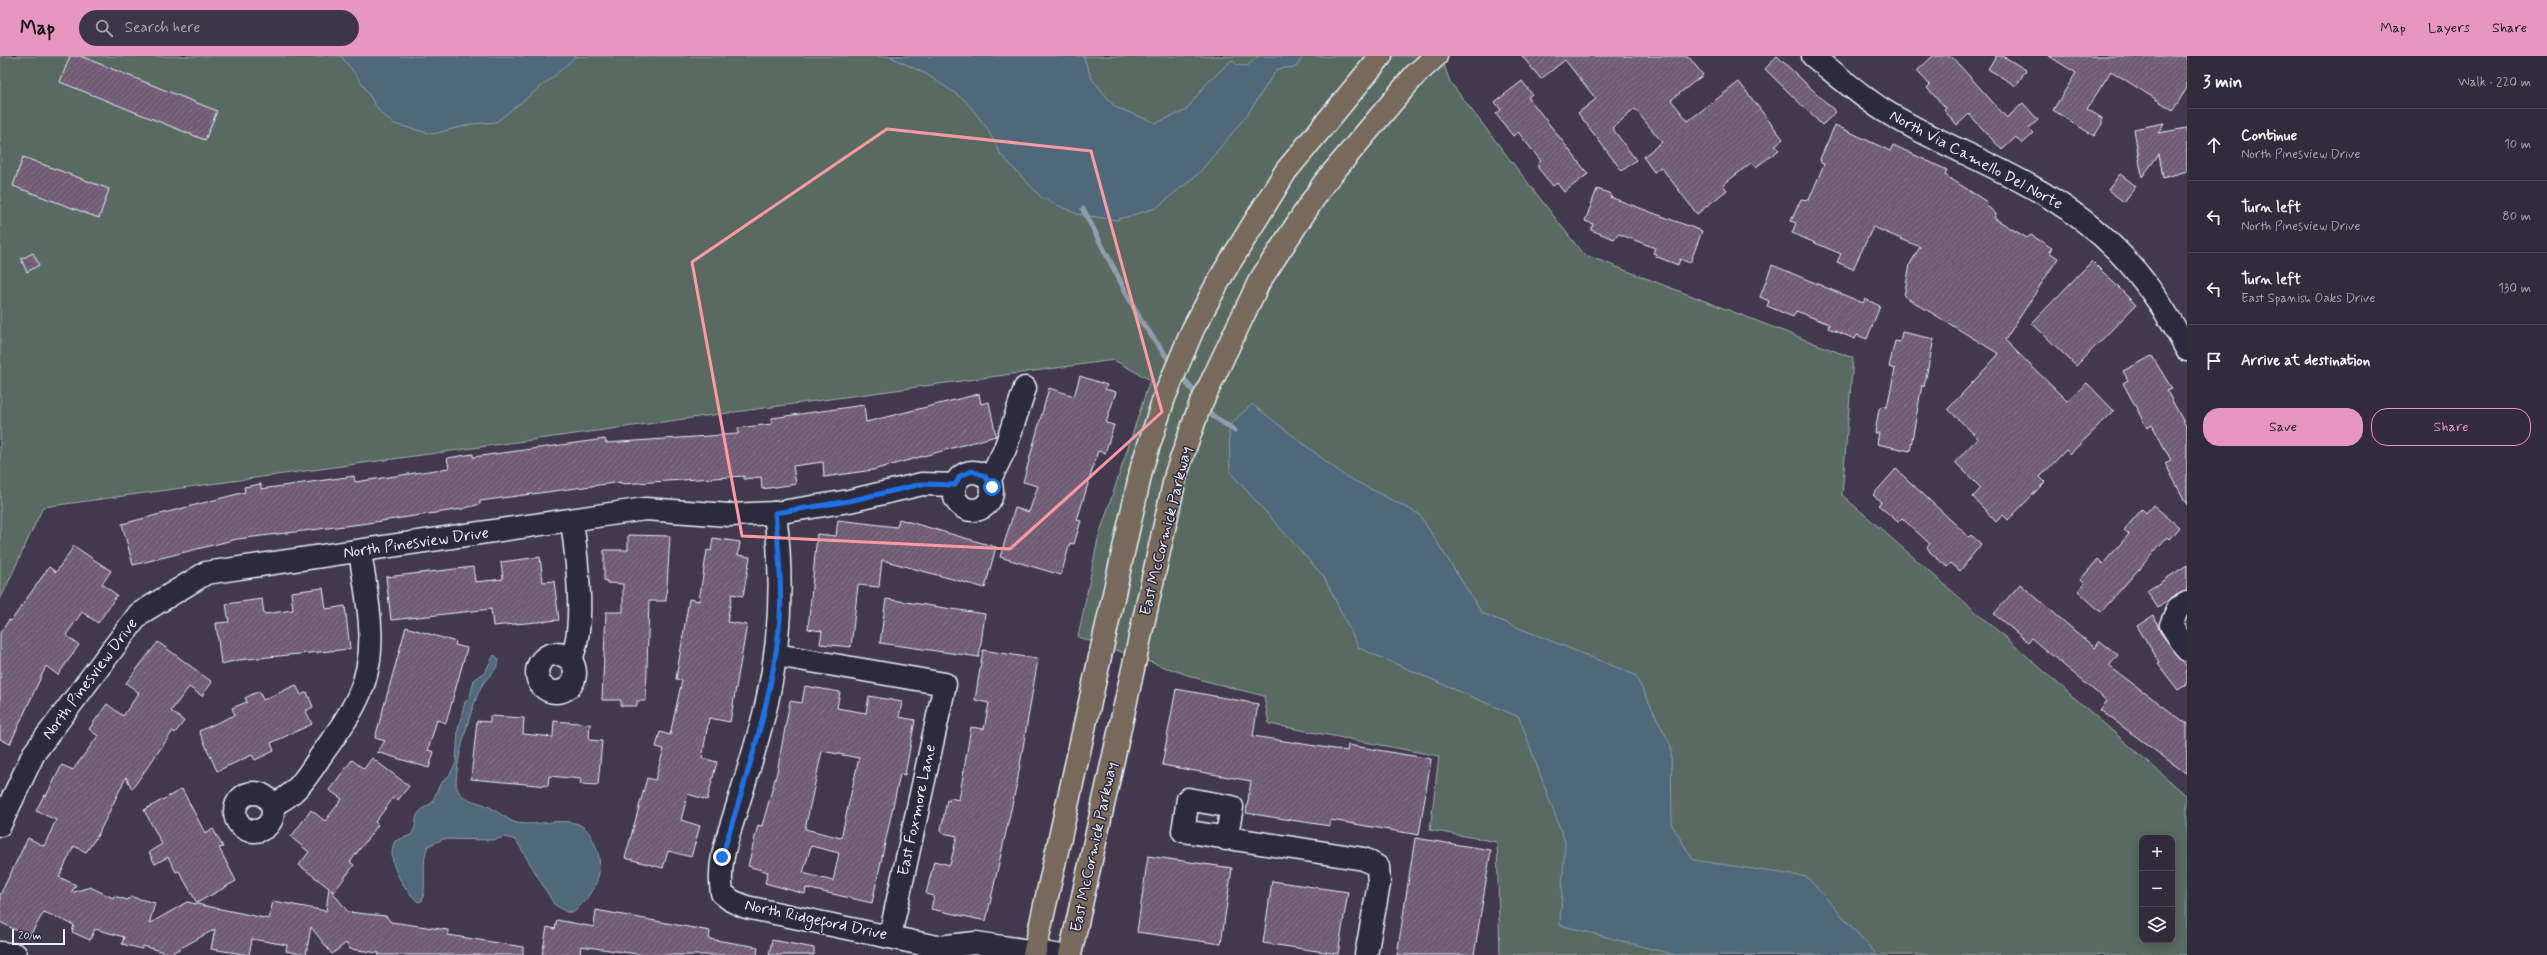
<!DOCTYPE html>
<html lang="en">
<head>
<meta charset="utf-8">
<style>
	:root { --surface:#322b3a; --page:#3d3745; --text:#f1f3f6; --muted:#a8a7af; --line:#4d4754; --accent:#e797bd }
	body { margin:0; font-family:Mynerve,sans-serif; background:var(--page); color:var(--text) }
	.controls { position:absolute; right:12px; bottom:12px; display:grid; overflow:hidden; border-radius:8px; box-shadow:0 2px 10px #0003 }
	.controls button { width:36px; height:36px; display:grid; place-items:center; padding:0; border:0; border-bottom:1px solid var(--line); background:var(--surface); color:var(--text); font:20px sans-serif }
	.scale { position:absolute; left:12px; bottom:10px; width:53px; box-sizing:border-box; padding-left:4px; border:2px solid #e8f1f8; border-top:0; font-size:11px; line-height:14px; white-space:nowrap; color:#e8f1f8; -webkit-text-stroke:3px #2f2a3d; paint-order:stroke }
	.stop { position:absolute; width:12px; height:12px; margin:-9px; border:3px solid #1a73e8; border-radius:50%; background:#fff }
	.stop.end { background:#1a73e8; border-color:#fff; box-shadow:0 1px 4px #0008 }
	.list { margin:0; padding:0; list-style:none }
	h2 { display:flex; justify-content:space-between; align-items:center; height:52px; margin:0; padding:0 16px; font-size:17px }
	h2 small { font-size:13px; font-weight:400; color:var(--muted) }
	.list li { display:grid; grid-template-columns:26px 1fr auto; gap:12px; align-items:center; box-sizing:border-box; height:72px; padding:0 16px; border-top:1px solid var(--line) }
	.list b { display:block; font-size:15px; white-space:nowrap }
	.list p { margin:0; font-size:13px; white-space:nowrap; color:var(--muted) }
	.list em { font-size:13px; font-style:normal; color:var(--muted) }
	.actions { display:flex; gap:8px; padding:12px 16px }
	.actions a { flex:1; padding:9px 0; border:1px solid var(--accent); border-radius:16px; text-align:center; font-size:14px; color:var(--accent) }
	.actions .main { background:var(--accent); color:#111 }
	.icon { flex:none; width:22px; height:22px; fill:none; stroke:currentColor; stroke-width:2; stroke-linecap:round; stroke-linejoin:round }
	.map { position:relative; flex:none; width:2187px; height:899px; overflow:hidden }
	header { display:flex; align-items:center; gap:24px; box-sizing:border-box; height:56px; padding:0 20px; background:var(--accent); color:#111 }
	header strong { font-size:19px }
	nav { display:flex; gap:22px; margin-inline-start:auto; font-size:14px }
	.search { width:280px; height:36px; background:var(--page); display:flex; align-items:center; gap:10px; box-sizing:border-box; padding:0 14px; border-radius:22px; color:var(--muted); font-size:15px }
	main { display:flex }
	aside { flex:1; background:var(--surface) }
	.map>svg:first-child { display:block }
	.grass { fill:#596b62; stroke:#a0aead; fill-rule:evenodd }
	.water { fill:#50677a; stroke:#8d9eac }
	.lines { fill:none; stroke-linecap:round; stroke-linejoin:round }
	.stream { stroke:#8d9eac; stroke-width:5.5 }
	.building { fill:url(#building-hatch); stroke:#e8f1f8; fill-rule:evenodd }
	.minor-casing { stroke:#e8f1f8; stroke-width:25 }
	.major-casing { stroke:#e8f1f8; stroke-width:25 }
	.minor { stroke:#2f2a3d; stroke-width:22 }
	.major { stroke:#77695c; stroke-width:22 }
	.route { stroke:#1a73e8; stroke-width:5 }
	.marked { fill:none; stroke:#ff9aa2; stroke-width:3; stroke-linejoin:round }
	.labels { text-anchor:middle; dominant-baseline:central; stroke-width:3; stroke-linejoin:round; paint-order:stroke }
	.street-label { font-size:16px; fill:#e8f1f8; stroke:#2f2a3d }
</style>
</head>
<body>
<header>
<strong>Map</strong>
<div class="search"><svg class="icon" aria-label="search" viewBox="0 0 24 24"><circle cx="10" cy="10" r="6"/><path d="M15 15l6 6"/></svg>Search here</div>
<nav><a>Map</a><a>Layers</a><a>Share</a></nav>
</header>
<main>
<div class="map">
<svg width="2187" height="899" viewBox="0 0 2187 899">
	<defs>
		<pattern id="building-hatch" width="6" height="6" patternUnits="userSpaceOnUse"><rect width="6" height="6" fill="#6f5b74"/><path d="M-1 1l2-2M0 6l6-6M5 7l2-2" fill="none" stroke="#847389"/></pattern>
	</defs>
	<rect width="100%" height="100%" fill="#42394e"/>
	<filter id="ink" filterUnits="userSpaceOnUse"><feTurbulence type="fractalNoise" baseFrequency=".025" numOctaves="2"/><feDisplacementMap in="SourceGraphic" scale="8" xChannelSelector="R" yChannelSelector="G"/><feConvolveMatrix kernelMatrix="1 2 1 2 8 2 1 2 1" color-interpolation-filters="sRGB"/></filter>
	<g filter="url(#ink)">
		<path class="grass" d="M0,0H1441L1450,26L1583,198L1853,302L1842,439L2187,740V899H1500L1497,786L1430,774L1439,700L1269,668L1264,640L1202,624L1078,581L1098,483L1150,324L1114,304L43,451L0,544ZM2142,782H2172V884H2142Z"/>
		<g class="water">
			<polygon points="341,0 576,0 552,22 496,66 472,68 433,78 394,68 379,55 360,24"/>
			<polygon points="889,0 1083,0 1092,23 1115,51 1156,67 1185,55 1208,26 1232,4 1237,9 1247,10 1259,0 1303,0 1296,11 1277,13 1247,59 1199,117 1156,152 1116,164 1077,158 1042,142 1001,99 987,72 965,44 928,19"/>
			<polygon points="1252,348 1345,420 1419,458 1482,557 1635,619 1671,690 1672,769 1693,804 1807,821 1877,899 1675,899 1560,869 1565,786 1519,661 1359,592 1324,521 1230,416 1229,370"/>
			<path d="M494,599L499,603C497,617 487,619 481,631C472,648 452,715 457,733C464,745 473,744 485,749C496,753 506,764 517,767C536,771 559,761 578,768C587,772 592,780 595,789C607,816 594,837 574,856H566L554,848L516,784L505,781L492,784L443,783L428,790C420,807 428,827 422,845L418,846C403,832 385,805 395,785L411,779C422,763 407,761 432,747L440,728L449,720L456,707L458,673L465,646L470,641L474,624L485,616Z"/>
		</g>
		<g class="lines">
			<g class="stream">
				<polyline points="1083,153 1141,265 1172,308"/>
				<polyline points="1180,318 1199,343"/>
				<polyline points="1205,351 1213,360 1234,374"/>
			</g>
		</g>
		<g class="building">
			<polygon points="70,0 80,0 217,55 205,84 60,26"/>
			<polygon points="1522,0 1688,0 1703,19 1671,44 1688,65 1739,26 1783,83 1775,89 1779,94 1756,111 1752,106 1723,129 1727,134 1697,158 1661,111 1654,116 1643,101 1662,86 1635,53 1612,72 1636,104 1622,115 1578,57 1596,43 1565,4 1541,23"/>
			<polygon points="1777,0 1836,56 1822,69 1765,13"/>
			<polygon points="1933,0 1951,0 2007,62 2023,47 2038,64 2029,72 2034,77 2022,88 2016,81 2002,94 1969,58 1957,69 1944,54 1946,52 1927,32 1930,29 1917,15"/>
			<polygon points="1996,0 2003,0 2026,14 2016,30 1988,13"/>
			<polygon points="2049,0 2187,0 2187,32 2173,54 2111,15 2087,53 2102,62 2102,68 2094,80 2053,54 2076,17"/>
			<polygon points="1522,25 1532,38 1528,41 1588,118 1564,136 1557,127 1553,130 1538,112 1538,108 1541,105 1518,76 1513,80 1496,58 1501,54 1495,46"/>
			<polygon points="2164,67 2158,77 2187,72 2187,115 2163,122 2159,98 2142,121 2134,73"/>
			<polygon points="1835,69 1890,95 1893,89 1947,114 1945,119 1987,146 1986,149 1996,158 1994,162 2027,182 2031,179 2052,192 2049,196 2058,202 2005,284 2067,345 2087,327 2114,355 2070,398 2066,394 2040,421 2045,426 2008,464 2003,459 1996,466 1973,441 1981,432 1955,406 1978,382 1948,353 1999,298 1904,240 1910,208 1920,191 1873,171 1853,213 1837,206 1841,198 1792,177 1796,167 1791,165 1801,143 1809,144 1824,108 1821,107 1820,103"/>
			<polygon points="23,101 109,133 99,162 13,130"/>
			<polygon points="2120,118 2136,130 2124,146 2108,134"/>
			<polygon points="1597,133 1611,138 1610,141 1702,175 1690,207 1680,203 1678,209 1655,200 1656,198 1653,197 1655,192 1619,178 1614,183 1591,174 1593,168 1585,165"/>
			<polygon points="33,197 39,209 27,216 21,203"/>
			<polygon points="2092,205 2136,249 2076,310 2032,267"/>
			<polygon points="1772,209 1863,247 1865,243 1880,250 1867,283 1857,279 1855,283 1828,272 1829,268 1796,255 1793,261 1767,250 1769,245 1760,241"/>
			<polygon points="1902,276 1934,283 1924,331 1922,329 1910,395 1877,388 1879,377 1875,377 1879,353 1882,350 1887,351 1895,313 1889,311 1895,285 1900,286"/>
			<polygon points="2152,300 2172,333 2167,335 2187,372 2187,449 2165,407 2171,404 2152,369 2147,372 2123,327 2128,324 2123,315"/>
			<polygon points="1080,320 1107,329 1105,333 1116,336 1106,367 1114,369 1105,397 1098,395 1077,464 1081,465 1074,488 1070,487 1061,519 1000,501 1015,452 1029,456 1038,430 1023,426 1049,332 1074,340"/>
			<polygon points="979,338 981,348 989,346 996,380 873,414 824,421 823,406 793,410 796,428 762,433 761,421 744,423 744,420 621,428 621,426 480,445 480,448 462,453 361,468 237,483 133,509 122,468 245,436 244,431 261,428 261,433 354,420 355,426 449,412 447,402 473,398 473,401 605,383 606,387 738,378 738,372 772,368 772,362 864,349 866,366"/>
			<polygon points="1896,413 1969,481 1971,479 1981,488 1960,515 1951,507 1947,511 1930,496 1927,491 1930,488 1902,462 1898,466 1878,449 1881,446 1873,439"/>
			<polygon points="2153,449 2179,471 2169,483 2167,481 2101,556 2078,535 2085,527 2081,523 2098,503 2103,508 2129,478 2124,474 2142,453 2146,457"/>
			<polygon points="899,463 996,491 985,532 882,504 879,531 858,529 851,591 820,588 822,575 808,573 817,478 836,480 838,464 897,471"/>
			<polygon points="628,479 670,480 666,545 649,545 646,645 637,645 637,650 621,650 621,644 602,644 606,556 623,556 623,528 607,527 607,525 604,524 604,494 628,494"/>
			<polygon points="713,482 740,486 738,499 750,501 743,540 732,538 727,566 747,569 730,666 709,662 702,702 717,706 707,744 688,738 681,764 700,770 691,801 668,795 663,812 625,802 647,722 655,724 664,693 656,691 660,676 670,679 682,624 676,623 689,543 699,545 707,494 711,495"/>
			<polygon points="74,490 111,515 102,528 117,539 98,567 82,556 66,579 79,589 58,619 46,610 10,688 0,683 0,577 9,564 11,565 49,511 56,516"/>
			<polygon points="540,501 543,526 554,525 559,564 493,570 491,553 391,564 386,521 473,511 475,526 503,523 501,506"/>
			<polygon points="2187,509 2187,535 2172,541 2158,552 2147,535"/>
			<polygon points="2020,528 2095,592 2100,585 2118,599 2109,610 2187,668 2187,718 2100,654 2107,645 2031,582 2028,586 1994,558"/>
			<polygon points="323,532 326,553 345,550 350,593 238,604 221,608 216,567 229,566 226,548 262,543 264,558 293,554 291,536"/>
			<polygon points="886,543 985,558 979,601 880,587"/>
			<polygon points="2154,559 2160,576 2187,612 2187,628 2178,634 2158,608 2160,607 2137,570"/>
			<polygon points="406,571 456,586 455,589 467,592 446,667 437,664 428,694 434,696 429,712 377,696 385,685 375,682"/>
			<polygon points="158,586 212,626 202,640 189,631 171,655 184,665 175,677 173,675 132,733 126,721 98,779 86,796 74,790 59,821 76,829 71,837 90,831 113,842 114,840 127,844 132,841 155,847 149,868 187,846 269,863 273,845 326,855 329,832 299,809 309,796 291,781 311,754 325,765 342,743 329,734 352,704 364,713 372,702 409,730 398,744 394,741 375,766 378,769 350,806 354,809 334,836 331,834 348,856 386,860 391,866 448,874 448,879 523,891 523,899 378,899 379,897 350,893 346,887 332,898 311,871 306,899 286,895 287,889 252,883 249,899 211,893 215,873 170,898 143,890 142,893 122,888 124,881 95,873 90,884 72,876 74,869 44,856 29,881 0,866 0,839 28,782 44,790 56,764 36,755 44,739 46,740 62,709 73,714 98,680 89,673 107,648 123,660 139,637 126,627"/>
			<polygon points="983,594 1038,603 1017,727 986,865 931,853 934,840 926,838 934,805 950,809 957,780 943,777 941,774 947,744 949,745 950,742 959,744 971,671 984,673 989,647 975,644"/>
			<polygon points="296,629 301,639 307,636 313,651 306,655 312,668 271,687 274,695 255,704 252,699 217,715 199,675 235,659 232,652 247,646 245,642 259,635 263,644"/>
			<path d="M805,630L840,636L837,652L866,657L869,640L902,646L899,661L915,664L905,719L900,718L872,847L806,832L805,838L765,827L768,816L748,810L758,769L762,770L777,716L790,645L802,647ZM822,695L859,702L841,782L805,773ZM811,790L839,797L833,825L803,817Z"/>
			<polygon points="1176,633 1258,648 1253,680 1347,695 1348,689 1431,703 1419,779 1331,764 1330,770 1246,757 1251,725 1162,709"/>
			<polygon points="490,660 524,662 523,678 553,681 554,665 590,668 589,684 602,685 598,729 580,728 581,723 549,720 548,730 471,723 477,665 490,666"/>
			<polygon points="182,733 205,777 213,773 223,791 219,792 236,825 197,847 179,815 176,816 168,801 155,808 149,796 162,788 144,754"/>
			<polygon points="1415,782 1491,794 1474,899 1397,899"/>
			<polygon points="1148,800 1232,812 1221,888 1137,876"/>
			<polygon points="1272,825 1348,836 1338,898 1263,887"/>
			<polygon points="596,854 710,875 709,883 758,891 757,899 644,899 581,890 580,899 542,899 547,871 555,873 557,864 594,871"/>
			<polygon points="772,884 814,892 814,899 769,899"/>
		</g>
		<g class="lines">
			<g class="minor-casing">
				<g id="minor">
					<path d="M1813,0C1836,18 1858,38 1883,54C1936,87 1996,108 2049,141C2114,181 2152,227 2187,294"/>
					<circle cx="973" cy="435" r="19"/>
					<polyline points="989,425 1005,393 1025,332"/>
					<path d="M775,457C783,521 781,583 767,646C759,681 748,715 738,748C729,778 717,805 722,837L732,845L746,851L937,891L948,899"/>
					<polyline points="2187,547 2178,552 2171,569 2187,594"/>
					<circle cx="556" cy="617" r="19"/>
					<polyline points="776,599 945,628 890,880"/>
					<path d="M570,604C587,575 576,498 572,464"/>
					<circle cx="254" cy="756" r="19"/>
					<path d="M272,749C295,740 307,721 320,701C334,681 349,662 359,639C380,593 367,543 360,496"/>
					<polyline points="0,769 34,697 139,558 206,517 645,453 729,459 775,457 849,445 922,428 955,429"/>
					<polyline points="1226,783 1232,751 1188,743 1183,775 1364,803 1378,811 1379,828 1366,899"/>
					<polyline points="937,891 976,887 1056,899"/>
					<polyline points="0,897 16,899"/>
				</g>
			</g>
			<g class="major-casing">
				<g id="major">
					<polyline points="1034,899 1142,411 1164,342 1193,273 1222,219 1286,115 1381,0"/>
					<polyline points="1070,899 1176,418 1199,352 1259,226 1324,127 1414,20 1436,0"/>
				</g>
			</g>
			<use href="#minor" class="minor"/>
			<use href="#major" class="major"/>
		</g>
	</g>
	<g class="lines" filter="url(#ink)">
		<path class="route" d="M722,801C745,723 773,645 780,563C782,527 779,492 775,457L849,445L922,428L955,429L960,420L972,415L985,420L992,431"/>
	</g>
	<path class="marked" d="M887,73L1091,95L1162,356L1010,493L742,480L692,206Z"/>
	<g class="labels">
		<g class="street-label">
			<text transform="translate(1976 104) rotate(28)">North Via Camello Del Norte</text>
			<text transform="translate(1166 475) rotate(-76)">East McCormick Parkway</text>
			<text transform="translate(416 487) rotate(-8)">North Pinesview Drive</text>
			<text transform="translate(90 623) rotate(-53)">North Pinesview Drive</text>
			<text transform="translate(917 754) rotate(-78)">East Foxmore Lane</text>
			<text transform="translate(1094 791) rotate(-78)">East McCormick Parkway</text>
			<text transform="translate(816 864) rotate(12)">North Ridgeford Drive</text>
		</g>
	</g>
</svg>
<div class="controls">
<button>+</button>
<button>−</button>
<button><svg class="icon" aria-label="layers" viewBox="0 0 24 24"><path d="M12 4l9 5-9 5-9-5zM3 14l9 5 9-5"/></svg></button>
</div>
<div class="scale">20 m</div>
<div class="stop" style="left:992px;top:431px"></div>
<div class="stop end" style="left:722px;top:801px"></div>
</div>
<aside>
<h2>3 min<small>Walk · 220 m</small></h2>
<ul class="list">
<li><svg class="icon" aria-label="ahead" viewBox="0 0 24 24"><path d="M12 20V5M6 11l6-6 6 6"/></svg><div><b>Continue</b><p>North Pinesview Drive</p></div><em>10 m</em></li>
<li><svg class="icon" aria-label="left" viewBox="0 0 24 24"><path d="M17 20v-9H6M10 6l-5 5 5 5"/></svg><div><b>Turn left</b><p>North Pinesview Drive</p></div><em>80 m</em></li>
<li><svg class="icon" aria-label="left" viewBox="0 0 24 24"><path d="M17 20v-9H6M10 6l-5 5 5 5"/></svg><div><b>Turn left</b><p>East Spanish Oaks Drive</p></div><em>130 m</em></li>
<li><svg class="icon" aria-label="arrive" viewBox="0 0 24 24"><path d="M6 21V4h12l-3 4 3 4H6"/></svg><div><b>Arrive at destination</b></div></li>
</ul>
<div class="actions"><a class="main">Save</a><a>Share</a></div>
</aside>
</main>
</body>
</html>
